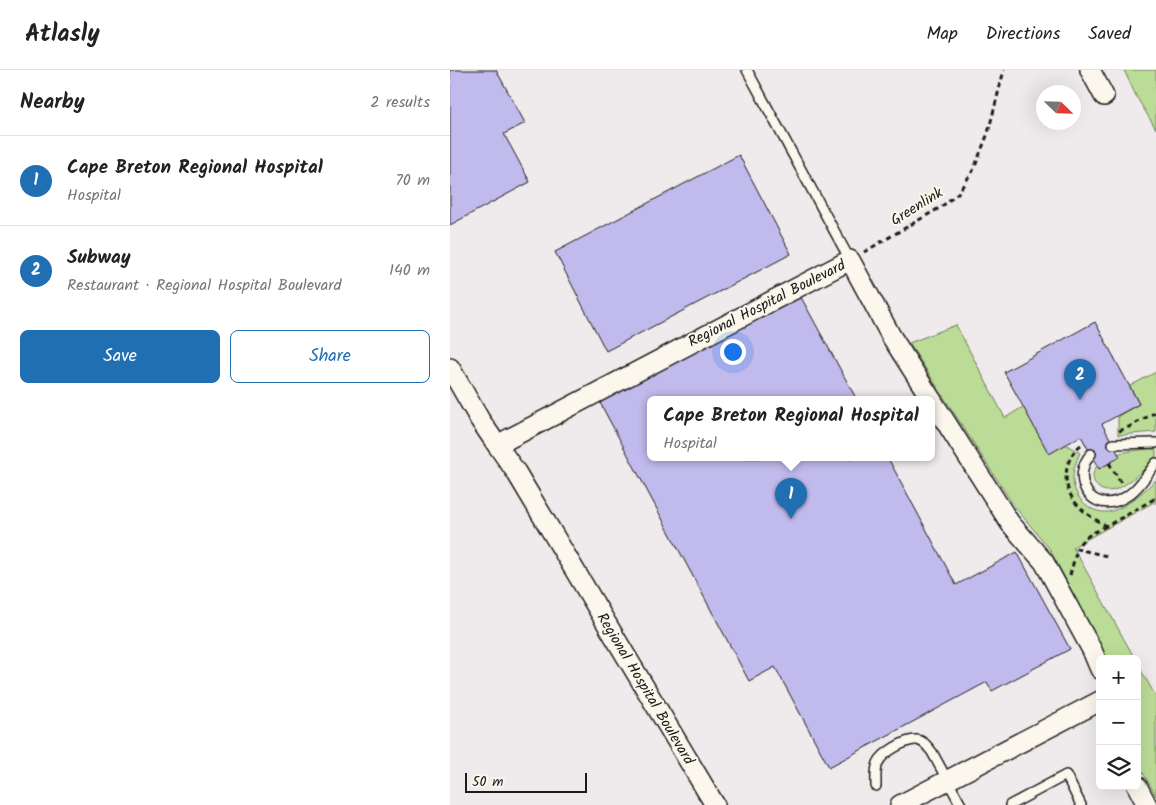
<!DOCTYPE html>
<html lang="en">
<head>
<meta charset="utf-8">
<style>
	:root { --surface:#fff; --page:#f6f6f6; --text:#222; --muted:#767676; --line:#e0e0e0; --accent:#1f6fb2 }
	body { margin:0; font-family:Kalam,sans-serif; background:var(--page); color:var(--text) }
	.controls { position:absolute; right:15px; bottom:15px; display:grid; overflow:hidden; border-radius:8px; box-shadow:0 5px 20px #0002 }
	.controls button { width:45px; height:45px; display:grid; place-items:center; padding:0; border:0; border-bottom:1px solid var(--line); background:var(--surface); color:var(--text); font:25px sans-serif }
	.compass { position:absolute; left:586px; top:15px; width:45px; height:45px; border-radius:50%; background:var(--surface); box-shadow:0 5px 20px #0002; rotate:113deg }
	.scale { position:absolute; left:15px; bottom:12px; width:122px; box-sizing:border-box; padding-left:5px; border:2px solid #1c1c1c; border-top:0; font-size:14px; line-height:18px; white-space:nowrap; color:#1c1c1c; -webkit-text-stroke:4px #fbf7ec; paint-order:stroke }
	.you { position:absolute; left:282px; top:281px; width:18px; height:18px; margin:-12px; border:4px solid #fff; border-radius:50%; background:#1a73e8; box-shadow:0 0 0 8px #1a73e833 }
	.badge { display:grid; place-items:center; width:32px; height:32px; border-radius:50%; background:var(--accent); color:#fff; font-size:16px; font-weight:700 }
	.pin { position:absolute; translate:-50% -41px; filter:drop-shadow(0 1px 2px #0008) }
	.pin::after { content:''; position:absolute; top:26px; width:18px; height:15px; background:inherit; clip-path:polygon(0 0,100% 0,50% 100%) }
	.popup { position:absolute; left:197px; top:326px; width:288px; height:65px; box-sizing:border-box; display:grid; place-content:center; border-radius:8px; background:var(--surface); filter:drop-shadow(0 1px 4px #0005); font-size:16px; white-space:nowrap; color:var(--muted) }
	.popup b { font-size:19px; color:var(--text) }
	.popup::after { content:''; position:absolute; left:50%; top:100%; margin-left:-10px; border:10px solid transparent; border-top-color:var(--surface) }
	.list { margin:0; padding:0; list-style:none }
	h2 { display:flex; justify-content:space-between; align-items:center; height:65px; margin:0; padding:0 20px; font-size:21px }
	h2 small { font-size:16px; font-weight:400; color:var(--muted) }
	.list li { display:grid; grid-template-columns:32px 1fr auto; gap:15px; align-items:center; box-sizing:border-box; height:90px; padding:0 20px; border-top:1px solid var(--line) }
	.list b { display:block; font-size:19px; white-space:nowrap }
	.list p { margin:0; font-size:16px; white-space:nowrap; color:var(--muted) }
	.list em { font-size:16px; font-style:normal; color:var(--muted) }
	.actions { display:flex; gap:10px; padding:15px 20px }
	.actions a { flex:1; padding:11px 0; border:1px solid var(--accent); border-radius:8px; text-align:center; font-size:18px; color:var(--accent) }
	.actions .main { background:var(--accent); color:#fff }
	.icon { flex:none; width:28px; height:28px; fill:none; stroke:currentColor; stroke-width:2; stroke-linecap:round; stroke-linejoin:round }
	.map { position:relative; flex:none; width:706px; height:735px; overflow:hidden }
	header { display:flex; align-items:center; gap:30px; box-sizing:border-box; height:70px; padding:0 25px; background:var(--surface); border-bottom:1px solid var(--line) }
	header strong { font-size:24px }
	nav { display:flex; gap:28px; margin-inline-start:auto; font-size:18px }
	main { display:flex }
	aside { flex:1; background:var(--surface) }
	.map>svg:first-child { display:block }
	.green { fill:#bbdc96; stroke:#6c7c59 }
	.building { fill:#c1baec; stroke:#1c1c1c }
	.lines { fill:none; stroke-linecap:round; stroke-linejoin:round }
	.lane-casing { stroke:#1c1c1c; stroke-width:12 }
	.street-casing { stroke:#1c1c1c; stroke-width:22 }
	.path { stroke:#1c1c1c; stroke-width:3; stroke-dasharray:5 4; stroke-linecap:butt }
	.lane { stroke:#fbf7ec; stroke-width:9 }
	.street { stroke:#fbf7ec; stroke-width:19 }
	.labels { text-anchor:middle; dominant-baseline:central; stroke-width:4; stroke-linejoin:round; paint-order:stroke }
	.street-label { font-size:15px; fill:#1c1c1c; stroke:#fbf7ec }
</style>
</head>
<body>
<header>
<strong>Atlasly</strong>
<nav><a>Map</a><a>Directions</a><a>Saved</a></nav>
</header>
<main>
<aside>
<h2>Nearby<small>2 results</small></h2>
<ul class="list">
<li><span class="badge">1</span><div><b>Cape Breton Regional Hospital</b><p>Hospital</p></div><em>70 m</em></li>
<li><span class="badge">2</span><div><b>Subway</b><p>Restaurant · Regional Hospital Boulevard</p></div><em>140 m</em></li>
</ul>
<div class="actions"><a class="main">Save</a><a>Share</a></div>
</aside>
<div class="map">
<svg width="706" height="735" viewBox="0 0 706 735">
	<rect width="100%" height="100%" fill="#efebec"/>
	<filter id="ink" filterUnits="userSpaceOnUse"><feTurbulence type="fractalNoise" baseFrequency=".02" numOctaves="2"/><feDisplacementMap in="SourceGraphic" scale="10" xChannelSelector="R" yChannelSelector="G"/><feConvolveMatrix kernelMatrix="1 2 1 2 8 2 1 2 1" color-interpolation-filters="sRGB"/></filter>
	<g filter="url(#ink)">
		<g class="green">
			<polygon points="674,0 706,0 706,59 686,26"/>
			<path d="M506,255L555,348L573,337L615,374L630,383C626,391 623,400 623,409C623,428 643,447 662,441C679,436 693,421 706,410V431L623,477L685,589H657L599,478L564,436L459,273Z"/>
			<polygon points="706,302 706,362 668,365 668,346 689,334 680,316"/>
			<path d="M699,379H706V386C696,398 665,431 649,418C644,414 643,409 643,404C649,382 681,381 699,379Z"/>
			<polygon points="687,593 706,627 706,726 687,692"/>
		</g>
		<g class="building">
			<polygon points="0,0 46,0 75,53 54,64 80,112 0,155"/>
			<polygon points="289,85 341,184 156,281 105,182"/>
			<polygon points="347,220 407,330 201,330 201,388 438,388 506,515 567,482 620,579 542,621 537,612 379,697 325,597 299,611 148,329"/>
			<polygon points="645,252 689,334 652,354 670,387 649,399 631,366 599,384 554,302"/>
		</g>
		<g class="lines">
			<g class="lane-casing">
				<g id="lane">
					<polyline points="297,0 400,190"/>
					<polyline points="663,374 706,373"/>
					<path d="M641,384C621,406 638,441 667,431C685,425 695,407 706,393"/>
					<path d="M426,716C426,708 425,700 428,693C432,683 456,669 467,670C474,671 477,676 482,682L511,735"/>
					<polyline points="560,735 616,705 631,735"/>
				</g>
			</g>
			<g class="street-casing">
				<g id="street">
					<polyline points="640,0 654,26"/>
					<polyline points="0,298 30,350 47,375"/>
					<polyline points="687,716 697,735"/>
					<polyline points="265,735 66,402 47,375 400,190 441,266 560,453 594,492 642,580 650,599"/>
					<polyline points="450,735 650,631"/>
				</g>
			</g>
			<g class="path">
				<polyline points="414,182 491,137 508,123 524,99 538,63 554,0"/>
				<polyline points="669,361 679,357 706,342"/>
				<path d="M631,375C623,381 619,389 617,398C611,427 635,445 657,456L704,429L706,433"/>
				<polyline points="659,393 672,415"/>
				<path d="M656,456C646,462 631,467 627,479L657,486"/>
				<polyline points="620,505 627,479"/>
			</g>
			<use href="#lane" class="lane"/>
			<use href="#street" class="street"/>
		</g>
	</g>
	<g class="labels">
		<g class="street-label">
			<text transform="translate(467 137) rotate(-32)">Greenlink</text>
			<text transform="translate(317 234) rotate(-27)">Regional Hospital Boulevard</text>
			<text transform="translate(195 619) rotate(59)">Regional Hospital Boulevard</text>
		</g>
	</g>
</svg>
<div class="controls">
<button>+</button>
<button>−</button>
<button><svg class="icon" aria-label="layers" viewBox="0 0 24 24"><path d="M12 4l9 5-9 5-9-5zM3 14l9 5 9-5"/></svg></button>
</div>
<svg class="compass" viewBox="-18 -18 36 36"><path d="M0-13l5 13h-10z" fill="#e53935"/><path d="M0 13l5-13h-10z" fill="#767676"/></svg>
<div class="scale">50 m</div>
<div class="you"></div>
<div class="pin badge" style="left:341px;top:449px">1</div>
<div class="popup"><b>Cape Breton Regional Hospital</b>Hospital</div>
<div class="pin badge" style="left:630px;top:330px">2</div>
</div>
</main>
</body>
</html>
